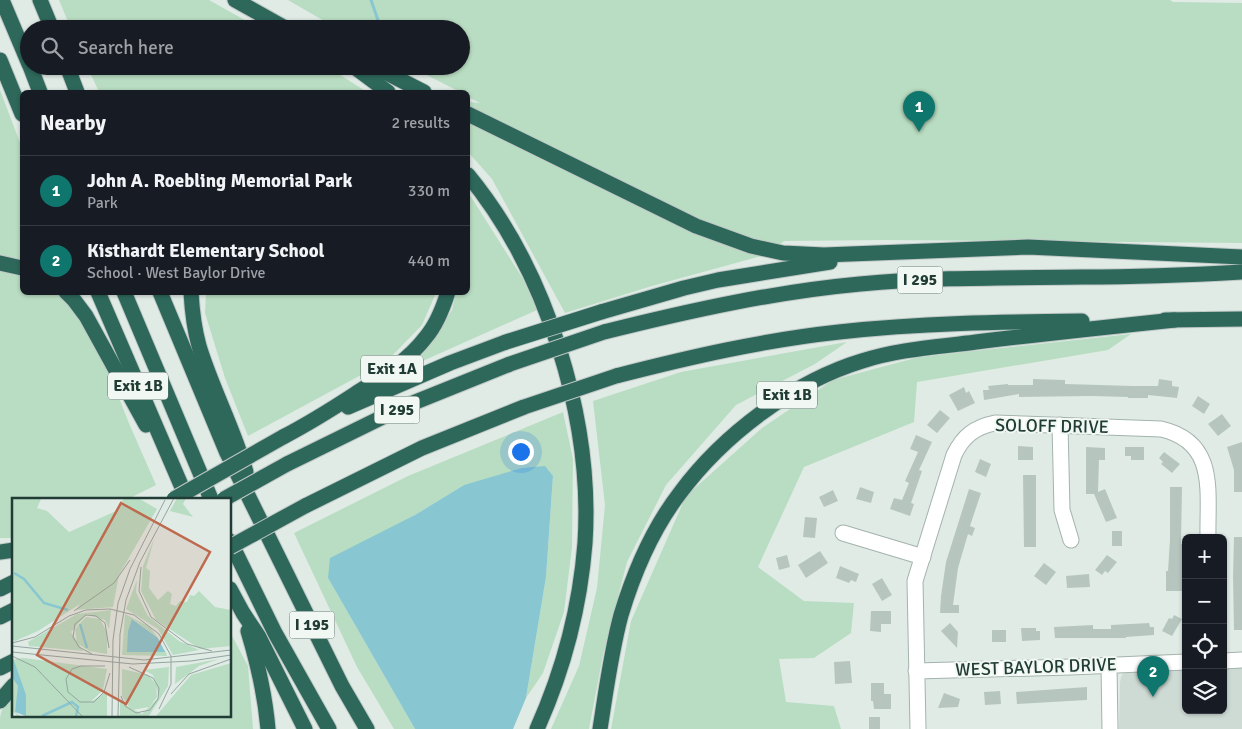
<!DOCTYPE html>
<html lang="en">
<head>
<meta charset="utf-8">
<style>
	:root { --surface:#171b24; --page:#20242c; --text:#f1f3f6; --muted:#9ea1a6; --line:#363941; --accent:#0f766e }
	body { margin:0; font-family:Signika,sans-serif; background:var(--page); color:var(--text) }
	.controls { position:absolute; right:15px; bottom:15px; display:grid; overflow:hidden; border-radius:8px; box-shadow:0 1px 4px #0004 }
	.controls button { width:45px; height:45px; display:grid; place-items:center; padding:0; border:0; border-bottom:1px solid var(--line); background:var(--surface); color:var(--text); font:25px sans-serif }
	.you { position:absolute; left:520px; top:451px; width:18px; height:18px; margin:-12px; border:4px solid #fff; border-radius:50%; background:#1a73e8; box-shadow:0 0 0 8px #1a73e833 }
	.badge { display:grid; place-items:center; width:32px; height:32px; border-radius:50%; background:var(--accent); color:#fff; font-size:16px; font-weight:700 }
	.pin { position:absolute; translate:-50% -41px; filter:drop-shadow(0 1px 2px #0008) }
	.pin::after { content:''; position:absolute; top:26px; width:18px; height:15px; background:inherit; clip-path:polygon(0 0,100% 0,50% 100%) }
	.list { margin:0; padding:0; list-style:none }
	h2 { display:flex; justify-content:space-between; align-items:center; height:65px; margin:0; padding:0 20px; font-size:21px }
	h2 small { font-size:16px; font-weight:400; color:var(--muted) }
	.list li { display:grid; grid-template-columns:32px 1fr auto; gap:15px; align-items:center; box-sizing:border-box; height:70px; padding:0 20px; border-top:1px solid var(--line) }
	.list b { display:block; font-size:19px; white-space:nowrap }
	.list p { margin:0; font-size:16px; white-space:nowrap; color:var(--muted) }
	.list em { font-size:16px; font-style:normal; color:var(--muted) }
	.icon { flex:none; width:28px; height:28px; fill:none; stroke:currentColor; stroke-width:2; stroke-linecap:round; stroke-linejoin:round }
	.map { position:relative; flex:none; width:1242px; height:729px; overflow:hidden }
	.search { position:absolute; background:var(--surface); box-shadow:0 1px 4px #0004; left:20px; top:20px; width:450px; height:55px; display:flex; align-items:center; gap:12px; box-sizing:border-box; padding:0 18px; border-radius:28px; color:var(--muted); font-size:19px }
	.panel { position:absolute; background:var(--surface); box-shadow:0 1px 4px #0004; left:20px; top:90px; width:450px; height:205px; border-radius:8px }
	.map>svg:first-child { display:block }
	.built { fill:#cedbd5 }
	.green { fill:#b9ddc2 }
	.water { fill:#88c7d1 }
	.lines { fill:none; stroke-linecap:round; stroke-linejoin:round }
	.stream { stroke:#88c7d1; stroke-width:3 }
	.building { fill:#b6c6bf }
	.minor-casing { stroke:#a3b3ad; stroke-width:17 }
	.highway-casing { stroke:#c1c8c6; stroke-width:17 }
	.minor { stroke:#fff; stroke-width:15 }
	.highway { stroke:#2d685b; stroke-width:15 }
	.highway-bridge-casing { stroke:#c1c8c6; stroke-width:17; stroke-linecap:butt }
	.highway-bridge { stroke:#2d685b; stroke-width:15 }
	.labels { text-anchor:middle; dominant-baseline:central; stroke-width:4; stroke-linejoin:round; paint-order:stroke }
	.shield { fill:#f1f8f4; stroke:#5f746e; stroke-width:1 }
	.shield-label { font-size:16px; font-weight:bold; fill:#213c34 }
	.street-label { font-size:18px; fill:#213c34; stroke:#f1f8f4 }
	.inset-river { fill:none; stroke:#88c7d1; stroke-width:2.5 }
	.inset-road { fill:none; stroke:#94a59f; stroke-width:1 }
	.view { fill:#be6a4e; fill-opacity:0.15; stroke:#be6a4e; stroke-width:2.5 }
	.inset-edge { fill:none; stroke:#213c34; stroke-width:2.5 }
</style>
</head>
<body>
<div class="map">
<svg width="1242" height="729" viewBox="0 0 1242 729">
	<rect width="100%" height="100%" fill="#e0ebe6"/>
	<polygon class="built" points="1223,664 1242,664 1242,729 1119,729 1120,683 1121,677 1124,672 1186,666 1186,710 1223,710"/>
	<g class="green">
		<polygon points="59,0 209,0 261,29 71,29"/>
		<polygon points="288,0 1170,0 1173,2 1242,3 1242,243 886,240 784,241 769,254 652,286 565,313 492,179 468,152 468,102 480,103 468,97 468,92 460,92 409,66 461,66 461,29 338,29"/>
		<polygon points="87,66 326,66 367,92 99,92"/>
		<polygon points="0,90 22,148 22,292 78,293 128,421 156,485 128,499 14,499 14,538 0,538"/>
		<polygon points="468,192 523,279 537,310 416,364 452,310 456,293 468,292"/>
		<polygon points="206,293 206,292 436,293 422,325 387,361 248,436 225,378 205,313"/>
		<polygon points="1131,334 1108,350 917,382 914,422 804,467 758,567 804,601 854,603 851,633 814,658 779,659 786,702 834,706 841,729 611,729 631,621 686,496 762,428 833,380 919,357"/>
		<polygon points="847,342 815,364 736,405 666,485 627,562 603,655 589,729 551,729 579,666 597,588 605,505 593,401 681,372"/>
		<polygon points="563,412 573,459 572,547 564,612 543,673 526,698 546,577 553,476 464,485 415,515 328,578 415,729 394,729 357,667 294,533 408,476"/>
		<path d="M230,632L248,666L253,729H0C0,711 0,709 14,697V715H230Z"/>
	</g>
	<polygon class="water" points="545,466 553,476 546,577 526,698 513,729 415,729 328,578 330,558 415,515 464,485 522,468"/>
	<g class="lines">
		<polyline class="stream" points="371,0 381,29"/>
	</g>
	<g class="building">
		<polygon points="1033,379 1065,380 1065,384 1133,386 1158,386 1159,379 1172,381 1172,386 1179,387 1177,398 1148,395 1148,398 1128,398 1128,397 1091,396 1019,397 1019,394 984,400 983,390 989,390 988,386 1008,384 1008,385 1033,385"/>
		<polygon points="964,387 966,393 969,391 975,403 958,411 949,395"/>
		<polygon points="1198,396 1210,404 1204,414 1192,406"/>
		<polygon points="940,410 950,418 937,433 927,425"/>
		<polygon points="1222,414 1231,426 1218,436 1208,424"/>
		<polygon points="916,435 932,442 919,470 922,471 911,503 914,504 910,516 890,509 894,498 902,500 909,483 905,481 918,452 910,449"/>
		<polygon points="1242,442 1242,492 1234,492 1234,470 1227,447"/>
		<polygon points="1018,446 1033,447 1033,460 1018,460"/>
		<polygon points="1086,447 1105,448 1105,460 1099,460 1098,492 1105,489 1117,518 1106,522 1094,494 1086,494"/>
		<polygon points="1125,447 1144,447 1144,460 1131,460 1131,456 1125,456"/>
		<polygon points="1164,452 1180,464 1172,473 1161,464 1163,462 1159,458"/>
		<polygon points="980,459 991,464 986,477 975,472"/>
		<polygon points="1023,475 1036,475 1036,547 1024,547"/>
		<polygon points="860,487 874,492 871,503 856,499"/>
		<polygon points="1170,487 1182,487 1181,544 1182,544 1184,591 1166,591 1166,571 1168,571 1170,540"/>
		<polygon points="969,489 981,493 970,526 975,528 972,536 968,534 958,568 953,605 959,605 959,613 940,613 941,596 946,562"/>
		<polygon points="833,490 838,501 824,507 819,497"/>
		<polygon points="805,517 817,518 815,538 803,537"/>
		<rect x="1112" y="531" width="10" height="15"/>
		<polygon points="1234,537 1242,537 1242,630 1234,630 1233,577"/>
		<polygon points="820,551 828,563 806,578 798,565"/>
		<polygon points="787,555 790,567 779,570 776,558"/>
		<polygon points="1107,555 1117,562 1108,573 1105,571 1102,575 1095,570"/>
		<polygon points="1044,563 1056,572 1046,585 1034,576"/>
		<polygon points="840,566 859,574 856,582 851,580 849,583 836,578"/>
		<polygon points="1089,574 1090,587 1067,588 1066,576"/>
		<polygon points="882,578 892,595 882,601 872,584"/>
		<polygon points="871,611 891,611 891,624 881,624 881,632 870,631"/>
		<polygon points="1174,615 1182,619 1172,636 1162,631 1169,618 1172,619"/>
		<polygon points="950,623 958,632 957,648 941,631"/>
		<polygon points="1149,623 1150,627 1154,627 1154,635 1126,637 1126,638 1055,638 1054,627 1093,625 1093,629 1111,629 1111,625"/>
		<polygon points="1021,628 1036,628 1036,631 1040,631 1040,640 1022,641"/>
		<rect x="992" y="630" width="14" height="12"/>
		<polygon points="850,661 852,683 835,684 834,662"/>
		<polygon points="871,683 884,683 884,694 891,694 891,709 874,709 873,701 871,701"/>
		<polygon points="1087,687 1087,700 1017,704 1016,692"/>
		<polygon points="1000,691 1001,704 985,705 984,692"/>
		<polygon points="944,693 960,699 958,707 938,708"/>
		<rect x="869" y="717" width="11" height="12"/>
	</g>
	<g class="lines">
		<g class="minor-casing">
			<g id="minor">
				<polyline points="1060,425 1062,510 1071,540"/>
				<polyline points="843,533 923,557"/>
				<polyline points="1223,661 1242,660"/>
				<polyline points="1109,666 1110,729"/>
				<polyline points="916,671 1071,667 1186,662"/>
				<path d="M918,729L915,581L954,455C963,436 975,427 995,423L1161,429C1218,442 1207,492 1208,538"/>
			</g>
		</g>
		<g class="highway-casing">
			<g id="highway">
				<polyline points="2,0 29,64"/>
				<polyline points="40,0 52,29"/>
				<polyline points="235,0 287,29"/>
				<polyline points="0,60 22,114"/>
				<polyline points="30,66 40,92"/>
				<polyline points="67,66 77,92"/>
				<polyline points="353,66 388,92"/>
				<polyline points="373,66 424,92"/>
				<polyline points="468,114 696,226 751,246 783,253 824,255 1028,247 1242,257"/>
				<path d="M468,175C547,271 593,419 585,543C580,607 563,671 537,729"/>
				<polyline points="0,263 22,268"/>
				<polyline points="66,292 74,300 86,316 146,425"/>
				<polyline points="98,292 187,499"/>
				<polyline points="124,292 211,499"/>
				<polyline points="160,292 227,453 342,686 367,729"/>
				<path d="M191,292C192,310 194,328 199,346C212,389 234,429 246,472"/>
				<polyline points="601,312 684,288 718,280 830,262"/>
				<polyline points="1165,320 1242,319"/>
				<path d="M604,332C688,311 773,292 860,284C934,277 1009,278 1083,277C1136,277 1189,275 1242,272"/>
				<path d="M616,376C690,357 764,340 839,332C920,323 1001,322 1082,321"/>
				<polyline points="348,407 450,363 506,342"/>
				<path d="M283,437C308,424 332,409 355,394C380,378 408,361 426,337C437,324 443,308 448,292"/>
				<polyline points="287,464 403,407 510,364"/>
				<polyline points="305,506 422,448 524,407"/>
				<polyline points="230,541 275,633 329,729"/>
				<polyline points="0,552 14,550"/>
				<polyline points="0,589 14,582"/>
				<polyline points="230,589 243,613 259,637 305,729"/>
				<polyline points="0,617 14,610"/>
				<path d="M248,631C258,664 265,695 268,729"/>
				<polyline points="0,668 14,661"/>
				<polyline points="0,701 14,685"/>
				<path d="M600,729C606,691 611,652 621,615C634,572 653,528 680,493C723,435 793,382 862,361C899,349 938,347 976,342C1042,334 1108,327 1175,320"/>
			</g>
		</g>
		<use href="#minor" class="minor"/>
		<use href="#highway" class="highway"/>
		<g class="highway-bridge-casing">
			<g id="highway-bridge">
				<polyline points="506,342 601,312"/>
				<polyline points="510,364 604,332"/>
				<polyline points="524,407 616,376"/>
				<polyline points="174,499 283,437"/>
				<polyline points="224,499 287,464"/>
				<polyline points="230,547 305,506"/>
			</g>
		</g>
		<use href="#highway-bridge" class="highway-bridge"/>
	</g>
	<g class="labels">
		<g class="shield">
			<rect x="897.5" y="266.5" width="45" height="27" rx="4"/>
			<rect x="361" y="355.5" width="62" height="27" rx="4"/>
			<rect x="108" y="372.5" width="60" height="27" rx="4"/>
			<rect x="757" y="381.5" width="60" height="27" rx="4"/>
			<rect x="374.5" y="396.5" width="45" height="27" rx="4"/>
			<rect x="289.5" y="611.5" width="45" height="27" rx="4"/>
		</g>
		<g class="shield-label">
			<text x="920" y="280">I 295</text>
			<text x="392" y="369">Exit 1A</text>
			<text x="138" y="386">Exit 1B</text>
			<text x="787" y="395">Exit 1B</text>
			<text x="397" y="410">I 295</text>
			<text x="312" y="625">I 195</text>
		</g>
		<g class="street-label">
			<text transform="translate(1052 426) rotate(1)">SOLOFF DRIVE</text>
			<text transform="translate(1036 667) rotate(-2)">WEST BAYLOR DRIVE</text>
		</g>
	</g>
	<g transform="translate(12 498)">
		<rect width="219" height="219" fill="#e0ebe6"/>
		<path d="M0,0L29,1L25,10L35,13L57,34L104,13L112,0H126L145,11L107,77L101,109L64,112L68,106L26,133L3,143L0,141ZM165,0H174L171,6L181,19L158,13ZM142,41L134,70L138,73L137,90L146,102L156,93L160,96L158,106L164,108L168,103L175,104L178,97L182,98L187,93L203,109L219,112V148L188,151L144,122L129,93L131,68ZM125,82L124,94L136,118L167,143L187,152L161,157L146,131L114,111ZM99,112L97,131L93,122L75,116L59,134L71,153L17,148L16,144L65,116ZM113,116L138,129L146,140L121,121L116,141L153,152L155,158L110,157ZM74,119L88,121L95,134V156L77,153L65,145L63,131ZM12,160L95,171L91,192L76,206L95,193V218H14L4,206L3,214L8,218H0L5,217L0,213V166L3,161ZM207,161L187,168L163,186L164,169ZM219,165V218H144L179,177ZM157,169L156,188L137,218H108V204L130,216L147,199L141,177L132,172ZM110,171L136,177L144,186L145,199L137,209L119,212L110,198Z" fill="#b9ddc2"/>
		<path d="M120,121L146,140L153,154H115L116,133ZM0,157L14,197V218L3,214L6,188L0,179Z" fill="#88c7d1"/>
		<path class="inset-river" d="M2,75L12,81L32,105L56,112M68,126L75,150M30,218L60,204L66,209L64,218"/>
		<path class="inset-road" d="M129,69L127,93L139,119L175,146L200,153M62,113L102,85L118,62M0,145L23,139L57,118L74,112L98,111L122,117L147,136L159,158V186L147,211M0,148L132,162L219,152M0,154L121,166L179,163L219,157M80,156L67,149L61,139L63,126L74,117L84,118L93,125L97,150M0,158L23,169L70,218M93,168H69L60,171L54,181L56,194L68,204H82L92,194L98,175M159,196L177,176L219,161M109,198L113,208L124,215L138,212L146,201L147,190L141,180L117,169M100,218L101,142L106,105L118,71L153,2M106,218L108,136L114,102L128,64L162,0"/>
		<path class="view" d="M109,5L198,54L114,206L25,157Z"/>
		<rect width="219" height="219" class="inset-edge"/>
	</g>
</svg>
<div class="controls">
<button>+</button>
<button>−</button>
<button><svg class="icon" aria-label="locate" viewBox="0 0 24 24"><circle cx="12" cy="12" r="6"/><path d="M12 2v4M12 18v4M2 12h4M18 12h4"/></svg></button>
<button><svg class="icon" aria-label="layers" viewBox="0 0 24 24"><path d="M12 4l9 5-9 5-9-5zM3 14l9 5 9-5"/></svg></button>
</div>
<div class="you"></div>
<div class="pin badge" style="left:919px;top:132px">1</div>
<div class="pin badge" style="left:1153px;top:697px">2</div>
<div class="search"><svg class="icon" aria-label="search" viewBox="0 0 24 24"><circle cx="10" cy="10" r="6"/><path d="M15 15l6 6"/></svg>Search here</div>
<section class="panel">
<h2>Nearby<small>2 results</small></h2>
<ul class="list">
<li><span class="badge">1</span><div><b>John A. Roebling Memorial Park</b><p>Park</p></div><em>330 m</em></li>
<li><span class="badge">2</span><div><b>Kisthardt Elementary School</b><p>School · West Baylor Drive</p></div><em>440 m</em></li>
</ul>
</section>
</div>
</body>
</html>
